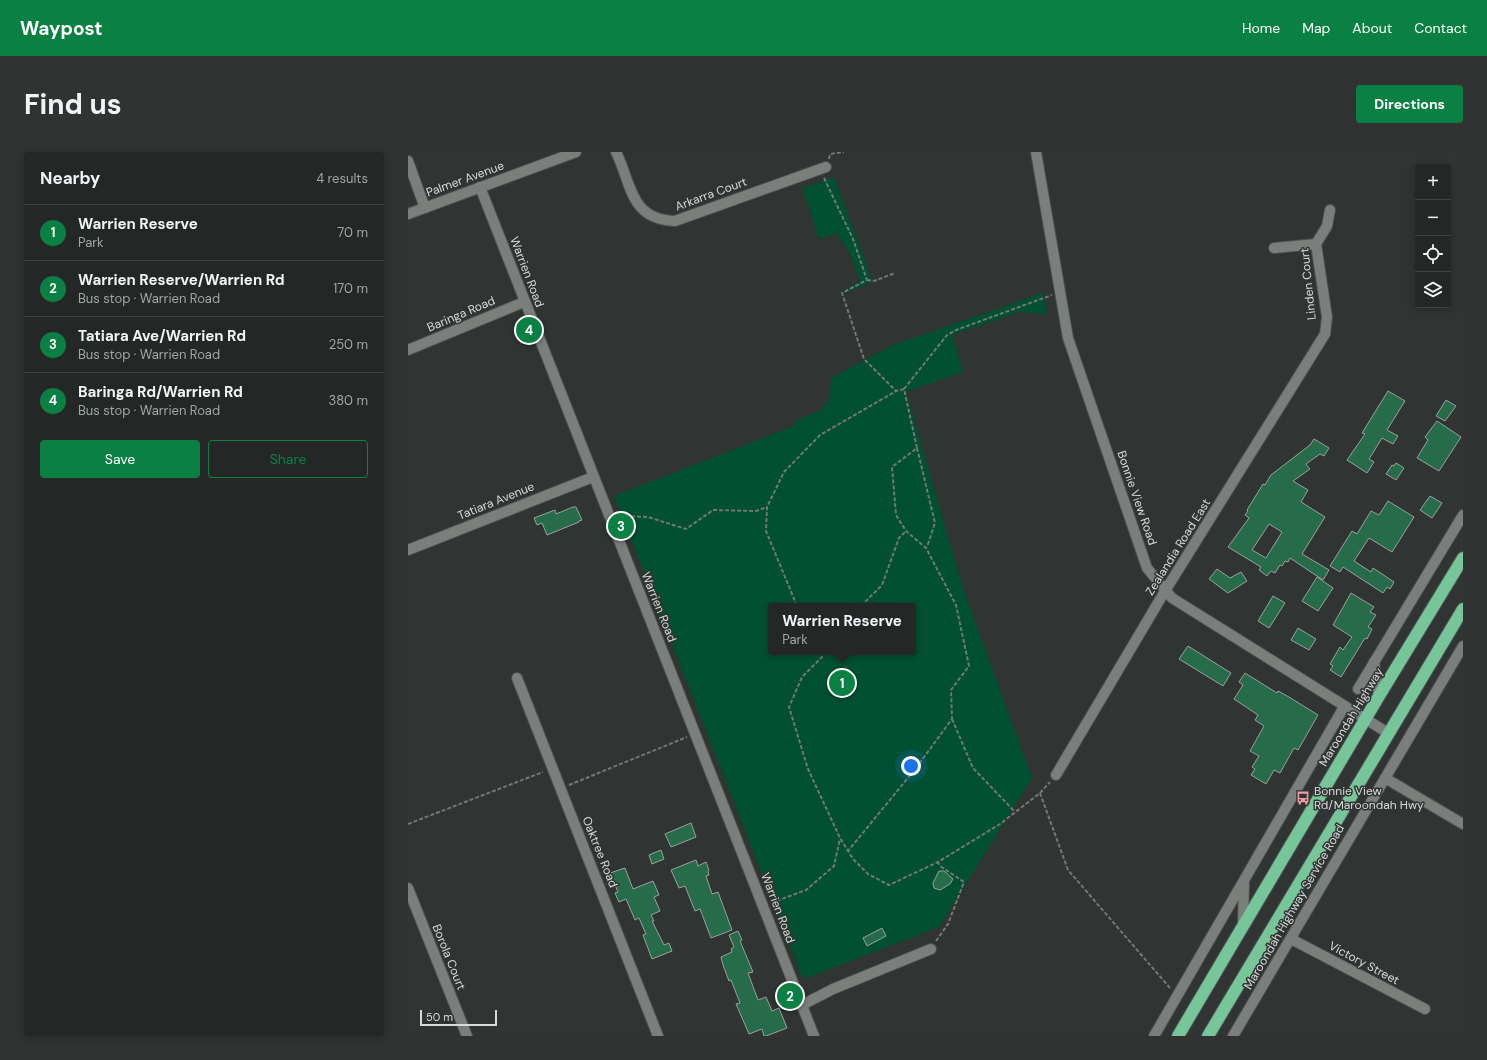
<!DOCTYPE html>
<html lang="en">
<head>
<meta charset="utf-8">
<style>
	:root { --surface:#242726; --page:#303332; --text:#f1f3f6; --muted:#a3a5a7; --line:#414443; --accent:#0b8043 }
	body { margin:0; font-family:"DM Sans",sans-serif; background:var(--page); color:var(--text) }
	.controls { position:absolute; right:12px; top:12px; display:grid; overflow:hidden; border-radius:4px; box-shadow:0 2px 10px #0003 }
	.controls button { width:36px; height:36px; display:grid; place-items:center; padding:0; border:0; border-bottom:1px solid var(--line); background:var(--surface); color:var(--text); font:20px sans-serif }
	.scale { position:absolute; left:12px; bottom:10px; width:77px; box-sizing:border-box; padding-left:4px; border:2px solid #d8dad9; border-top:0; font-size:11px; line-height:14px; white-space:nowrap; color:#d8dad9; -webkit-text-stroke:3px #303432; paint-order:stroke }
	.you { position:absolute; left:503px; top:614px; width:14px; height:14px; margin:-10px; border:3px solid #fff; border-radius:50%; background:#1a73e8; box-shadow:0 0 0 6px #1a73e833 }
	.badge { display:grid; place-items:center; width:26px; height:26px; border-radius:50%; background:var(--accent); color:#fff; font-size:13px; font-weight:700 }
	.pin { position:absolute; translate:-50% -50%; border:2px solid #fff; box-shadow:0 1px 4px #0006 }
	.popup { position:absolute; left:360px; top:451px; width:148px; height:52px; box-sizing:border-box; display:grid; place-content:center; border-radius:4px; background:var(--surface); filter:drop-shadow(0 1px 3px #0005); font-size:13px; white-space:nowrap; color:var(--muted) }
	.popup b { font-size:15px; color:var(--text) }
	.popup::after { content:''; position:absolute; left:50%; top:100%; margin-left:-8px; border:8px solid transparent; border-top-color:var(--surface) }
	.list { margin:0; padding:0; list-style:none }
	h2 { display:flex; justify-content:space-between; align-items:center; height:52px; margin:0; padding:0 16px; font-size:17px }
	h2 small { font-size:13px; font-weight:400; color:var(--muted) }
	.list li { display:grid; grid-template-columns:26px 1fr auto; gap:12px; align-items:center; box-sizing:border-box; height:56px; padding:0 16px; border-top:1px solid var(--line) }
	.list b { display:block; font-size:15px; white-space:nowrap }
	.list p { margin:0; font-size:13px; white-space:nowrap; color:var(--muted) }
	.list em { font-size:13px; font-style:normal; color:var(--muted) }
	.actions { display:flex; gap:8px; padding:12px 16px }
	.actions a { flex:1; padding:9px 0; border:1px solid var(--accent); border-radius:4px; text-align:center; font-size:14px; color:var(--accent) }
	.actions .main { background:var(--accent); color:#fff }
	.icon { flex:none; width:22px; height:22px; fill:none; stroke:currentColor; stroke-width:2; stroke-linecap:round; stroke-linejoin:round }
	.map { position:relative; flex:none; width:1055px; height:884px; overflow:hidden; border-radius:4px }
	header { display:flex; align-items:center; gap:24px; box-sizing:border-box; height:56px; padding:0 20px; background:var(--accent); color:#fff }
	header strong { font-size:19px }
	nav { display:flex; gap:22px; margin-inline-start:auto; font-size:14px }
	.intro { display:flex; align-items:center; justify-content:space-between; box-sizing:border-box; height:96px; padding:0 24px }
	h1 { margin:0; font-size:28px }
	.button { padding:10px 18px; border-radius:4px; background:var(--accent); color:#fff; font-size:14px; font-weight:700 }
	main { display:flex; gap:24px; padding:0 24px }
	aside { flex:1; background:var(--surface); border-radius:4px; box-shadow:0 2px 10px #0003 }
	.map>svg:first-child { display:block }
	.green { fill:#005031; fill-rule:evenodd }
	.building { fill:#266b4a; stroke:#9ca09e; fill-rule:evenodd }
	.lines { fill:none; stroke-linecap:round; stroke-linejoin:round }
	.street-casing { stroke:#4e514f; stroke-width:12 }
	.highway-casing { stroke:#4e514f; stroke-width:14 }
	.path { stroke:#747775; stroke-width:2; stroke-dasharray:4 2; stroke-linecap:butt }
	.street { stroke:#7b7f7c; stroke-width:10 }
	.highway { stroke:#76c69a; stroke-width:12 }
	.labels { text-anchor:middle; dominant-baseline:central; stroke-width:3; stroke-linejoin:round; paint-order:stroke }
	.street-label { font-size:12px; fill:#d8dad9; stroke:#303432 }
	.poi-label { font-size:12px; fill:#d8dad9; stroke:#303432; text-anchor:start }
</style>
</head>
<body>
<header>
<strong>Waypost</strong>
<nav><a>Home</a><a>Map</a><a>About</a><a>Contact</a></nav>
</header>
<div class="intro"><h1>Find us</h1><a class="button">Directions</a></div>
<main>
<aside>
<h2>Nearby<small>4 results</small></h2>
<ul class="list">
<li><span class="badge">1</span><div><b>Warrien Reserve</b><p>Park</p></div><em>70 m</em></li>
<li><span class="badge">2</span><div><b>Warrien Reserve/Warrien Rd</b><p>Bus stop · Warrien Road</p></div><em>170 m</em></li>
<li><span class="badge">3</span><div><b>Tatiara Ave/Warrien Rd</b><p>Bus stop · Warrien Road</p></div><em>250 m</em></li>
<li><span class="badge">4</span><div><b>Baringa Rd/Warrien Rd</b><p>Bus stop · Warrien Road</p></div><em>380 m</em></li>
</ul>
<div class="actions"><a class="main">Save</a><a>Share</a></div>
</aside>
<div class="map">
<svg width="1055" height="884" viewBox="0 0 1055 884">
	<rect width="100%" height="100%" fill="#303432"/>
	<g class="green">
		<polygon points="426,25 465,130 427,144 452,129 441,99 428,81 411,87 394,36"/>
		<path d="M635,141L639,162L611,160L544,183L555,220L498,240L555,436L624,626L531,775L399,826L394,824L206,344L388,273L387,269L411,259L422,247L423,226L485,193ZM363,454H505V500H363Z"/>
	</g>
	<g class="building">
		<polygon points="980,239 997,249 979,278 990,284 985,292 974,286 961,307 966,310 959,321 939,308 957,282 954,281"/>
		<polygon points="1038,248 1048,254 1037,269 1028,264"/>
		<polygon points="1029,269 1053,285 1031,319 1009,306 1020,288 1017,285"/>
		<path d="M906,287L921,296L916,304L912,302L898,312L902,317L885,329L900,338L893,350L917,365L894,402L921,418L915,428L882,406L880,410L877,409L874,414L872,413L867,421L863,419L859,424L851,418L853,415L820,395L841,366L837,363L840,359L839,358L855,332L857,333L863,323L902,293ZM861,372L874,380L858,406L844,398Z"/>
		<polygon points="988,311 996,316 988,328 978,322 984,313 986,314"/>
		<polygon points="1022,344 1034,351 1024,366 1012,358"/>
		<polygon points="980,349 1006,365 984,400 961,386 946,409 963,420 965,416 986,430 982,437 979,435 975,441 935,415 932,420 922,414 944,379 949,382 963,359 971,363"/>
		<polygon points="165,355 168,355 174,368 171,369 171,370 139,383 134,371 129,373 126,366 147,358 148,362"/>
		<polygon points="809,417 822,426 833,420 839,429 820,441 801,427"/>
		<polygon points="909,425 925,436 910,459 894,449"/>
		<polygon points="943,441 966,455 962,460 968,463 960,475 964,477 959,487 957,486 933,525 922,518 925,514 922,512 932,495 935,498 944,485 925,473"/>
		<polygon points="865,444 877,451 861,476 850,469"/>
		<polygon points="890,476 908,487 901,498 883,488"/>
		<polygon points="780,494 823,521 815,534 771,507"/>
		<polygon points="837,521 869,541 870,539 881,545 910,563 890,598 886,596 872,621 866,618 858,632 843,623 847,617 844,615 851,604 842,599 856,574 847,568 850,563 826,547 835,533 831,530"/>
		<polygon points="283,671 288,685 263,695 257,682"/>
		<polygon points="253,698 256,707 244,712 241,703"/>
		<polygon points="288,708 290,714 298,710 301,718 300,719 301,723 298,724 304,742 310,740 324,778 303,786 292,757 287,759 277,734 271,736 263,718"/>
		<polygon points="217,716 225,737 245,729 251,743 246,745 252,759 243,763 246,769 244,769 256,793 261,791 264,799 244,807 235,783 238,782 231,766 227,768 218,747 211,750 207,741 210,740 202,721"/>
		<polygon points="531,719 536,719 545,727 542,732 532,738 526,736 525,731"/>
		<polygon points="474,776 478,784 459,794 455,786"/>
		<polygon points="330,779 334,788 332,789 345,820 340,821 350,848 358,845 364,859 371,856 379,876 358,884 356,884 354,877 341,882 328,852 332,851 323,828 321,829 315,813 313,805 324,800 323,797 326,795 321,783"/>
	</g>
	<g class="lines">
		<g class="street-casing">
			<g id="street">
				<path d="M208,0C224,32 221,67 267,69L418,15"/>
				<polyline points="628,0 660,186 739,416 764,446 980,581"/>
				<polyline points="0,9 17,56"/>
				<polyline points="72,35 406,884"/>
				<polyline points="0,62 168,0"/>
				<polyline points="866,96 908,92"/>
				<polyline points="0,198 116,150"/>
				<polyline points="0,398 185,325"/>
				<polyline points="966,510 971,544"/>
				<polyline points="109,526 250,884"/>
				<polyline points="950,537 1055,363"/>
				<polyline points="648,623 757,439 917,182 919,165 908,92 919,74 922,58"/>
				<polyline points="977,626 1055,672"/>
				<polyline points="0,736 59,884"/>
				<polyline points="835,773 836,731"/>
				<polyline points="883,787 1017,857"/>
				<polyline points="394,853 425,837 523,797"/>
				<polyline points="746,884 936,555"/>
				<polyline points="825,884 1055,494"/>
			</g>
		</g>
		<g class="highway-casing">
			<g id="highway">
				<polyline points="770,884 971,544 1055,406"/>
				<polyline points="800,884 1055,457"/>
			</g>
		</g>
		<g class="path">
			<polyline points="421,7 422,2 436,0"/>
			<polyline points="416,26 445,87 459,128 434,141 456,207 488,239"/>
			<polyline points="459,128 466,129 487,121"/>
			<polyline points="496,237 539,183 548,178 644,143"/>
			<polyline points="509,296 527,371 519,395"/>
			<polyline points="211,364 240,365 278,377 305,358 348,359 359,355"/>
			<polyline points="389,454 358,379 359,355 376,320 412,283 488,239 496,237 509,296 484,315 488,363 498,379 518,396 548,453 561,514 543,538 544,567 508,616 440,699"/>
			<polyline points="453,454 474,433 491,386 498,379"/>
			<polyline points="419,500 394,525 381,555 400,617 432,686 445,707 460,722 481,733 530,710 592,672 632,641 660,718 762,836"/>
			<polyline points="544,567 565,616 607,660"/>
			<polyline points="161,633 279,585"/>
			<polyline points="632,641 642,630"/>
			<polyline points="0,672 135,620"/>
			<polyline points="363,751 398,738 426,714 432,687"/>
			<polyline points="528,789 540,772 556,730 532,714 530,710"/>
		</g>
		<use href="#street" class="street"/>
		<use href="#highway" class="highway"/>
	</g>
	<defs>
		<g id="bus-bare" transform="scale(1.08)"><path d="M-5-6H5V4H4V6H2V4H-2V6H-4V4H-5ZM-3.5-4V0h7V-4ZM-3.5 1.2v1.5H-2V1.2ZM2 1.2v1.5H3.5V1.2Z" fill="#f39aa9" stroke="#303432" stroke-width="2.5" paint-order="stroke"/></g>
	</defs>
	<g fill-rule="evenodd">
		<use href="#bus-bare" x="895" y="646"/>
	</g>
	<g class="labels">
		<g class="street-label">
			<text transform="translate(57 27) rotate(-20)">Palmer Avenue</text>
			<text transform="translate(303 42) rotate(-20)">Arkarra Court</text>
			<text transform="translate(119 120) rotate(69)">Warrien Road</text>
			<text transform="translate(900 132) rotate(-96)">Linden Court</text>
			<text transform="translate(53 162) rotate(-23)">Baringa Road</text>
			<text transform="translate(729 346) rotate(71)">Bonnie View Road</text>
			<text transform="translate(88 349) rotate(-22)">Tatiara Avenue</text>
			<text transform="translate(770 395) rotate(-58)">Zealandia Road East</text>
			<text transform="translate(251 455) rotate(68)">Warrien Road</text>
			<text transform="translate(943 565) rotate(-59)">Maroondah Highway</text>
			<text transform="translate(192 700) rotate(68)">Oaktree Road</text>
			<text transform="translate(886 755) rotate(-60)">Maroondah Highway Service Road</text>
			<text transform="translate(370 756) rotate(69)">Warrien Road</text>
			<text transform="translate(41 805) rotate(68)">Borola Court</text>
			<text transform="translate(956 811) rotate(28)">Victory Street</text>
		</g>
		<g class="poi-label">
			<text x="906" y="639">Bonnie View<tspan x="906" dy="14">Rd/Maroondah Hwy</tspan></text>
		</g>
	</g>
</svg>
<div class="controls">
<button>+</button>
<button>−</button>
<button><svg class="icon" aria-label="locate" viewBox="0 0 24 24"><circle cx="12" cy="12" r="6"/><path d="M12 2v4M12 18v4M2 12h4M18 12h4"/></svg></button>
<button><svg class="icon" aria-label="layers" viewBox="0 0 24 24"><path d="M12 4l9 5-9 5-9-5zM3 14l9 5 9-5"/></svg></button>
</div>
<div class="scale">50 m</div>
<div class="you"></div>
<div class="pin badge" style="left:434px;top:531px">1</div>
<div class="popup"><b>Warrien Reserve</b>Park</div>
<div class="pin badge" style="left:382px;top:844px">2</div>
<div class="pin badge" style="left:213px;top:374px">3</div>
<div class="pin badge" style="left:121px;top:178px">4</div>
</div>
</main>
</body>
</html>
